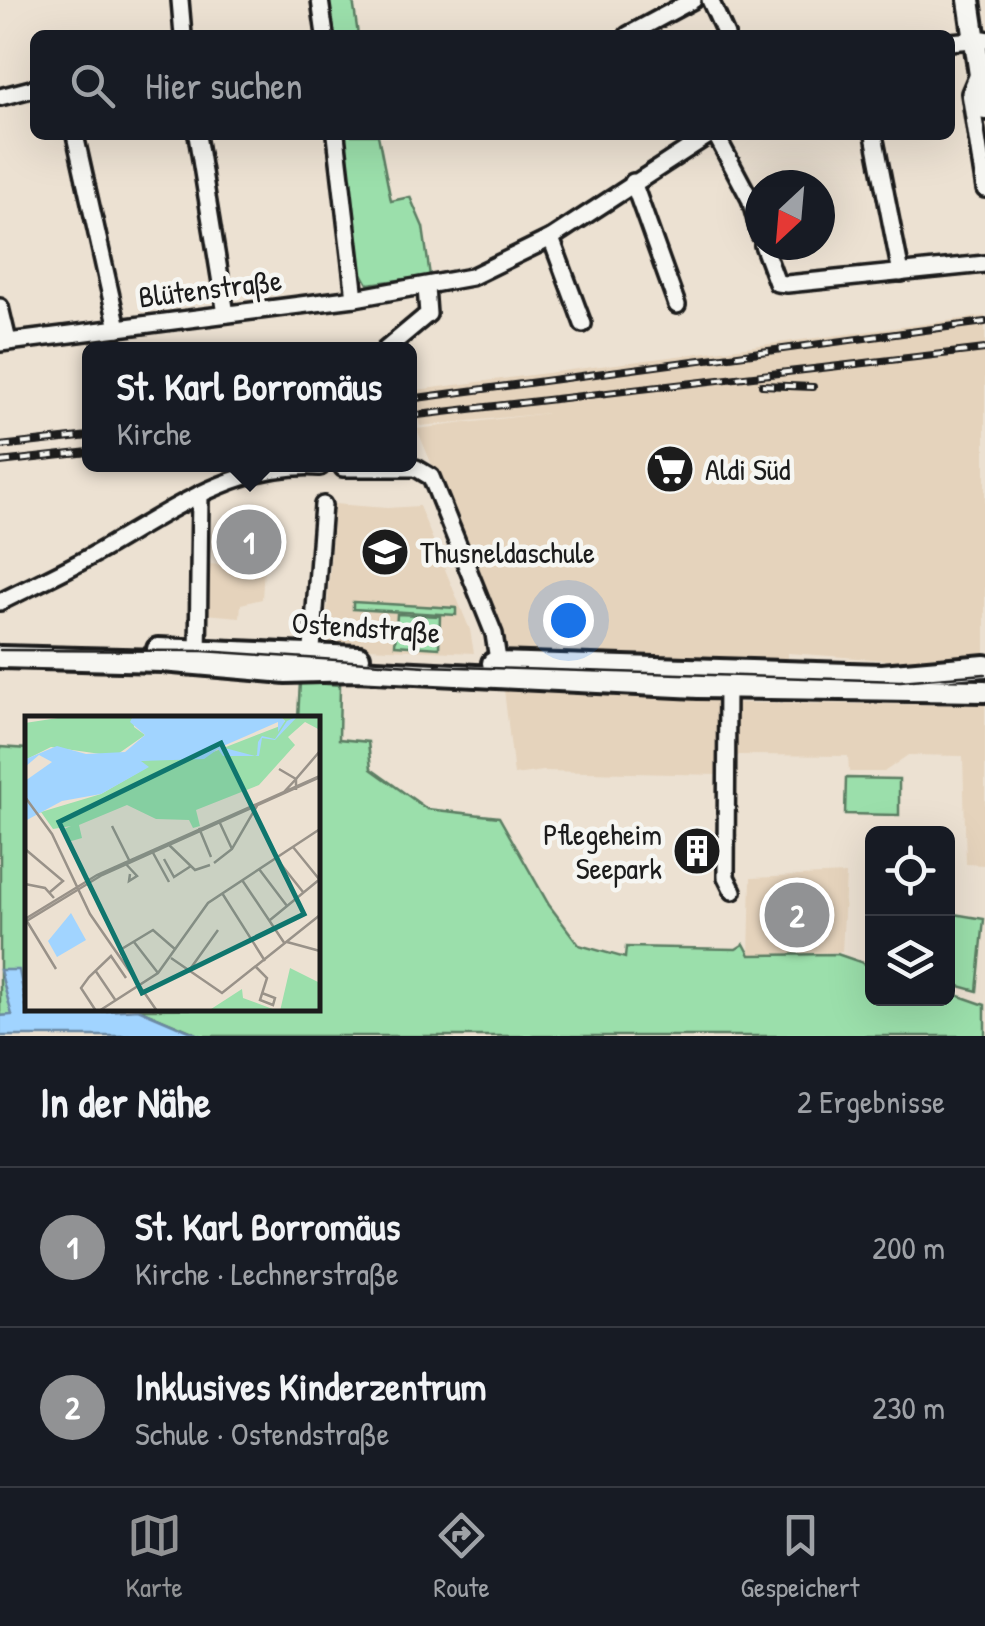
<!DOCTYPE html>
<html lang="de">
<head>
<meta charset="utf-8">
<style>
	:root { --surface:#171b24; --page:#20242c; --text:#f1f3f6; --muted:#9ea1a6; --line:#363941; --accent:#919294 }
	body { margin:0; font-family:"Patrick Hand",sans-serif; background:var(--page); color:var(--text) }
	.controls { position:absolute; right:30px; bottom:30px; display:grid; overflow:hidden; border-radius:15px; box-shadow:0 10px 40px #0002 }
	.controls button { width:90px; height:90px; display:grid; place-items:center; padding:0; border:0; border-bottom:2px solid var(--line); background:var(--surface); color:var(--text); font:50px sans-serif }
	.compass { position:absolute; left:745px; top:170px; width:90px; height:90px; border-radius:50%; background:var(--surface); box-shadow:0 10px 40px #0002; rotate:206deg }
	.you { position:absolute; left:568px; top:620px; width:35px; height:35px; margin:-25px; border:8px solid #fff; border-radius:50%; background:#1a73e8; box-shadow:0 0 0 15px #1a73e833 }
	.badge { display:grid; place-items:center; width:65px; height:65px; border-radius:50%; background:var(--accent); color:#fff; font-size:32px; font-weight:700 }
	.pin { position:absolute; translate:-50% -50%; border:5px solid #fff; box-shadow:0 2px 10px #0006 }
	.popup { position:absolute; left:82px; top:342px; width:335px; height:130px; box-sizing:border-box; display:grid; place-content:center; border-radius:15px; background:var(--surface); filter:drop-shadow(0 2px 8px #0005); font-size:32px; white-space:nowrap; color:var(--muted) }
	.popup b { font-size:38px; color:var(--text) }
	.popup::after { content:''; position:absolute; left:50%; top:100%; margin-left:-20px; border:20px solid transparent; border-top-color:var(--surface) }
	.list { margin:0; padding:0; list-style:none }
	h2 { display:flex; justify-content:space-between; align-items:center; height:130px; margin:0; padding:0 40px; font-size:42px }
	h2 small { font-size:32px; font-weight:400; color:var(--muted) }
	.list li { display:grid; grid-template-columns:65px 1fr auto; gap:30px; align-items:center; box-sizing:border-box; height:160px; padding:0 40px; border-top:2px solid var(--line) }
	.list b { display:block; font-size:38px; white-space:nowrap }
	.list p { margin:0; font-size:32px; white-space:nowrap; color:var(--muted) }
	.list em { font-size:32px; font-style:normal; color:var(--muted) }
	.icon { flex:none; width:55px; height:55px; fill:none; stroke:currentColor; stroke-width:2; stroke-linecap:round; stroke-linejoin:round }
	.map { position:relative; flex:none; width:985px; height:1036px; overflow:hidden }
	.search { position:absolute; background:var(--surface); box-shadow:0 10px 40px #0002; left:30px; right:30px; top:30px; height:110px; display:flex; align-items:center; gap:25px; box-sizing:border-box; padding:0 35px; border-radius:15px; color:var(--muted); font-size:38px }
	.sheet { height:450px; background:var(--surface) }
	nav { display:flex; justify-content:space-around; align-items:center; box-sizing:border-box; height:140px; border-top:2px solid var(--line); background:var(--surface); font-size:28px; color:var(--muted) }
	nav a { display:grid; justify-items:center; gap:5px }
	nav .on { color:var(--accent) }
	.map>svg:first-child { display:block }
	.built { fill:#e5d3bc }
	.green { fill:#9bdfab; stroke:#5c7e64; stroke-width:2.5 }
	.water { fill:#a1d4ff; stroke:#6c8aa4; stroke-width:2.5 }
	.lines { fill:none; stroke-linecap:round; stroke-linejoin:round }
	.minor-casing { stroke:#1c1c1c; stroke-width:22 }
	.major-casing { stroke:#1c1c1c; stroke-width:28 }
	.minor { stroke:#f6f6f2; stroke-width:15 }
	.major { stroke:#f6f6f2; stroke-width:20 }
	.tram { stroke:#1c1c1c; stroke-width:2.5 }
	.rail-casing { stroke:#1c1c1c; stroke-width:8 }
	.rail { stroke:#f6f6f2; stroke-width:4; stroke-dasharray:11; stroke-linecap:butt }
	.labels { text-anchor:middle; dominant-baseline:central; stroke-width:9; stroke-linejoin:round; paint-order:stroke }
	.street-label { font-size:30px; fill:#1c1c1c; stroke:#f6f6f2 }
	.poi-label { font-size:30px; fill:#1c1c1c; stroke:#f6f6f2; text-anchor:start }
	.inset-road { fill:none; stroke:#999289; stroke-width:2.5 }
	.view { fill:#0f766e; fill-opacity:0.15; stroke:#0f766e; stroke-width:5 }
	.inset-edge { fill:none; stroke:#1c1c1c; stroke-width:5 }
</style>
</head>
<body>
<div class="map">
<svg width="985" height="1036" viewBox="0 0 985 1036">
	<rect width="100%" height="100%" fill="#ece1d2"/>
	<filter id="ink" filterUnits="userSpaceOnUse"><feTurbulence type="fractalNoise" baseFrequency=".01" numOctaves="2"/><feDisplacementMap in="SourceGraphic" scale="20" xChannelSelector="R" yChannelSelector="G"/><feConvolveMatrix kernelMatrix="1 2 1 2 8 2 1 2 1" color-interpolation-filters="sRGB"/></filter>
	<g filter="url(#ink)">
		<g class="built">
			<polygon points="985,316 985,657 915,662 788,653 788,666 674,657 521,656 509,649 417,429 548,413 420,426 409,391"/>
			<polygon points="334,504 387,508 419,506 470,630 474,653 325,646"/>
			<polygon points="208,564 264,568 262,599 241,604 240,617 205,614"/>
			<polygon points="503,681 717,693 740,703 985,705 985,865 966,864 963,756 908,755 884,772 849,772 848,756 739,755 719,775 543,771 514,775"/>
			<polygon points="846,874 842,952 749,955 751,878"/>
		</g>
		<g class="green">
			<polygon points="326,0 353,0 358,35 330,35"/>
			<polygon points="342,135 378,135 391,201 410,197 423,227 430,276 368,284 357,264"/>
			<polygon points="353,602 456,608 456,615 353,609"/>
			<polygon points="397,614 440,616 439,648 395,645"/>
			<polygon points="300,682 340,685 339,739 368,742 371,769 427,809 499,817 549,905 579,945 625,958 626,947 736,949 744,944 750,955 837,954 872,966 872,998 948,998 948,992 985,1005 985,1036 202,1036 138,1009 318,1008 318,718 298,718"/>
			<polygon points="0,747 27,749 28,1008 104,1009 90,1015 0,1016"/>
			<polygon points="846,778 899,779 899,815 845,814"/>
			<polygon points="948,913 984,919 977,991 948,983"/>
		</g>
		<polygon class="water" points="0,970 19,970 28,1016 138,1009 201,1036 0,1036 0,1016 12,1015"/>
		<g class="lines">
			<g class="minor-casing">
				<g id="minor">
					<polyline points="180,0 183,35"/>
					<polyline points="320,0 325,35"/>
					<polyline points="710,0 726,35"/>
					<polyline points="628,35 693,0"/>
					<polyline points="950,42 985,39"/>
					<polyline points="979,72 970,93 985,189"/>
					<polyline points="0,97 35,88"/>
					<polyline points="75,135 118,328"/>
					<polyline points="197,135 226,314"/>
					<polyline points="336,135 355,298"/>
					<polyline points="716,135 750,199 760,235"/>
					<polyline points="874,135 901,273"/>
					<polyline points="633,182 677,305"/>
					<polyline points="551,238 583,324"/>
					<polyline points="763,245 777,283 787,284 985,264"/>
					<polyline points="0,307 8,341"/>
					<polyline points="0,343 355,298 471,277 551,238 709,135"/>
					<polyline points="385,350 428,314 426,287"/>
					<polyline points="343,468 416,468 431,477 494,634 500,673"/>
					<path d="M0,602C28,588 56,575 84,560C159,519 231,461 320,467"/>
					<polyline points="198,660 200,494"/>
					<polyline points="311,662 323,505"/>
					<polyline points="727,679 726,877 733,891"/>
				</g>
			</g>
			<g class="major-casing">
				<g id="major">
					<polyline points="969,0 985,109"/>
					<polyline points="158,649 359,657"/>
					<polyline points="0,657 162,661 286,672 356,670 698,687 985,691"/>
					<polyline points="493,663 882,675 985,666"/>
				</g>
			</g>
			<use href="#minor" class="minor"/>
			<use href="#major" class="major"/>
			<polyline class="tram" points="0,650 203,651 426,666 900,681 985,674"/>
			<g class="rail-casing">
				<g id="rail">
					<polyline points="762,385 813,387"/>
					<polyline points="409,399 985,322"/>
					<polyline points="409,416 985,349"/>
					<polyline points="0,446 89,436"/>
					<polyline points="0,462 89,452"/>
				</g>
			</g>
			<use href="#rail" class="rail"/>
		</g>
	</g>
	<defs>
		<g id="supermarket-disc" transform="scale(2.5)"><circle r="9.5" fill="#1c1c1c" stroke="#f6f6f2"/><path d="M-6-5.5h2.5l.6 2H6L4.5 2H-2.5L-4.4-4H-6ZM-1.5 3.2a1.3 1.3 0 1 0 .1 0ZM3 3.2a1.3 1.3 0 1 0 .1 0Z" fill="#fff"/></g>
		<g id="school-disc" transform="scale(2.5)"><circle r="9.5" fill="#1c1c1c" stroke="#f6f6f2"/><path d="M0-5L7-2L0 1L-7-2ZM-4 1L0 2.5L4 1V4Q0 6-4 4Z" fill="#fff"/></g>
		<g id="building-disc" transform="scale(2.5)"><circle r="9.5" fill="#1c1c1c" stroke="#f6f6f2"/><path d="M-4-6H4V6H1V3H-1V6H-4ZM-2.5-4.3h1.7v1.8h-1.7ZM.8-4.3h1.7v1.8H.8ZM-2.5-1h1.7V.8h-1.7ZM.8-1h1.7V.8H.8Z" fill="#fff"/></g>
	</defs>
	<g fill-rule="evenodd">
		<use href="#supermarket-disc" x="670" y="469"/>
		<use href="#school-disc" x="385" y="552"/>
		<use href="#building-disc" x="697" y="851"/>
	</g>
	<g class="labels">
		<g class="street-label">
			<text transform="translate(210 288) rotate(-7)">Blütenstraße</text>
			<text transform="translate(366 627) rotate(4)">Ostendstraße</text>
		</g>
		<g class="poi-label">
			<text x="705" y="469">Aldi Süd</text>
			<text x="420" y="552">Thusneldaschule</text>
			<text x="662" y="834" text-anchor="end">Pflegeheim<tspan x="662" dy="34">Seepark</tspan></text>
		</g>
	</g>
	<g transform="translate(25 716)">
		<rect width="295" height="295" fill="#ece1d2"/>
		<path d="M46,0H108L109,11L120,19L90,40L26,31L0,44V7ZM255,0H295V14L280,6L263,21L270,29L234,69L171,94L175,110L168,112L164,104L131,103L102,89L54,109L57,122L43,126L39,113L46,110L28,113L16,96L76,78L121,52L115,45L183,38L255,10L260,5ZM265,252L295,267V295H255ZM217,273L218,282L253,295H183Z" fill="#9bdfab"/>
		<path d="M108,0H255L260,5L253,16V6L196,31L230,40L232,39L233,26L237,20L250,23L262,5L273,0L250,24L237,22L234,40H198L193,33L179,43L116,45L124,51L76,78L37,85L0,105V65L27,46L14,39L0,51L1,43L32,30L61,38L100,36L120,19L105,6ZM46,197L61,224L32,241L23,225Z" fill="#a1d4ff"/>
		<path class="inset-road" d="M254,53L271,63L258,77M271,74V63L295,35M0,81L27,118L65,198L132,295M194,105L207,133M87,110L105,146M174,112L186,141M142,127L170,154L185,149M268,131L294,163M0,133L38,165L25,176M127,135L144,166M251,142L278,176M139,143L149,161L166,150M99,146L112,160L104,165L105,158M189,147L207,133L233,88M234,153L262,190M217,164L260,228M0,168L20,172L29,182M197,177L240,245M0,202L31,253M0,203L72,159L295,60M245,204L295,163M0,206L77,159L295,61M109,226L133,257M262,226L295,235M97,239L95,234L128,214L151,234M146,242L197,277L295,199M231,251L242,262L235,284L248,289L250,282L237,277M70,254L91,285M163,256L193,214M71,295L56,272L64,261L86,240L101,262M74,295L133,257L183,187L295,113"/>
		<path class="view" d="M196,27L279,198L117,277L34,106Z"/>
		<rect width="295" height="295" class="inset-edge"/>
	</g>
</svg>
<div class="controls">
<button><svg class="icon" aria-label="locate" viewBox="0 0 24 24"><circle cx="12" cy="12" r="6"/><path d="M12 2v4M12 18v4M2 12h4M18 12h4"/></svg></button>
<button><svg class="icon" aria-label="layers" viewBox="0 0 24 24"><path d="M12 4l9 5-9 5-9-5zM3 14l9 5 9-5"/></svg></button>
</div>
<svg class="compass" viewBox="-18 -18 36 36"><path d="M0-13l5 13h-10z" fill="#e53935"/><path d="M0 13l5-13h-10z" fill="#9ea1a6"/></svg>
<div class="you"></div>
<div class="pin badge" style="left:249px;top:542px">1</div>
<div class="popup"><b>St. Karl Borromäus</b>Kirche</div>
<div class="pin badge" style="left:797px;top:915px">2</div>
<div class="search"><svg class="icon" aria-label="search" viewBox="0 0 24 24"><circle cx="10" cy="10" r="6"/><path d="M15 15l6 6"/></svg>Hier suchen</div>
</div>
<section class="sheet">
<h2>In der Nähe<small>2 Ergebnisse</small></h2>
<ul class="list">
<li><span class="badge">1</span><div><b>St. Karl Borromäus</b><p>Kirche · Lechnerstraße</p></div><em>200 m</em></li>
<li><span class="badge">2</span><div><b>Inklusives Kinderzentrum</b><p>Schule · Ostendstraße</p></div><em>230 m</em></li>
</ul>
</section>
<nav>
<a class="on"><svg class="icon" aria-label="map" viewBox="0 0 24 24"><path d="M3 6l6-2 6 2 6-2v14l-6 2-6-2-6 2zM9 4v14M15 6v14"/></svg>Karte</a>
<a><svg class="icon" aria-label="directions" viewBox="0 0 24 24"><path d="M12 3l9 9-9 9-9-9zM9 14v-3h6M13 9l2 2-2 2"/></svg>Route</a>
<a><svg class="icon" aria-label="saved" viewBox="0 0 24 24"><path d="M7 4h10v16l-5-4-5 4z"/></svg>Gespeichert</a>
</nav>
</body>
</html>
